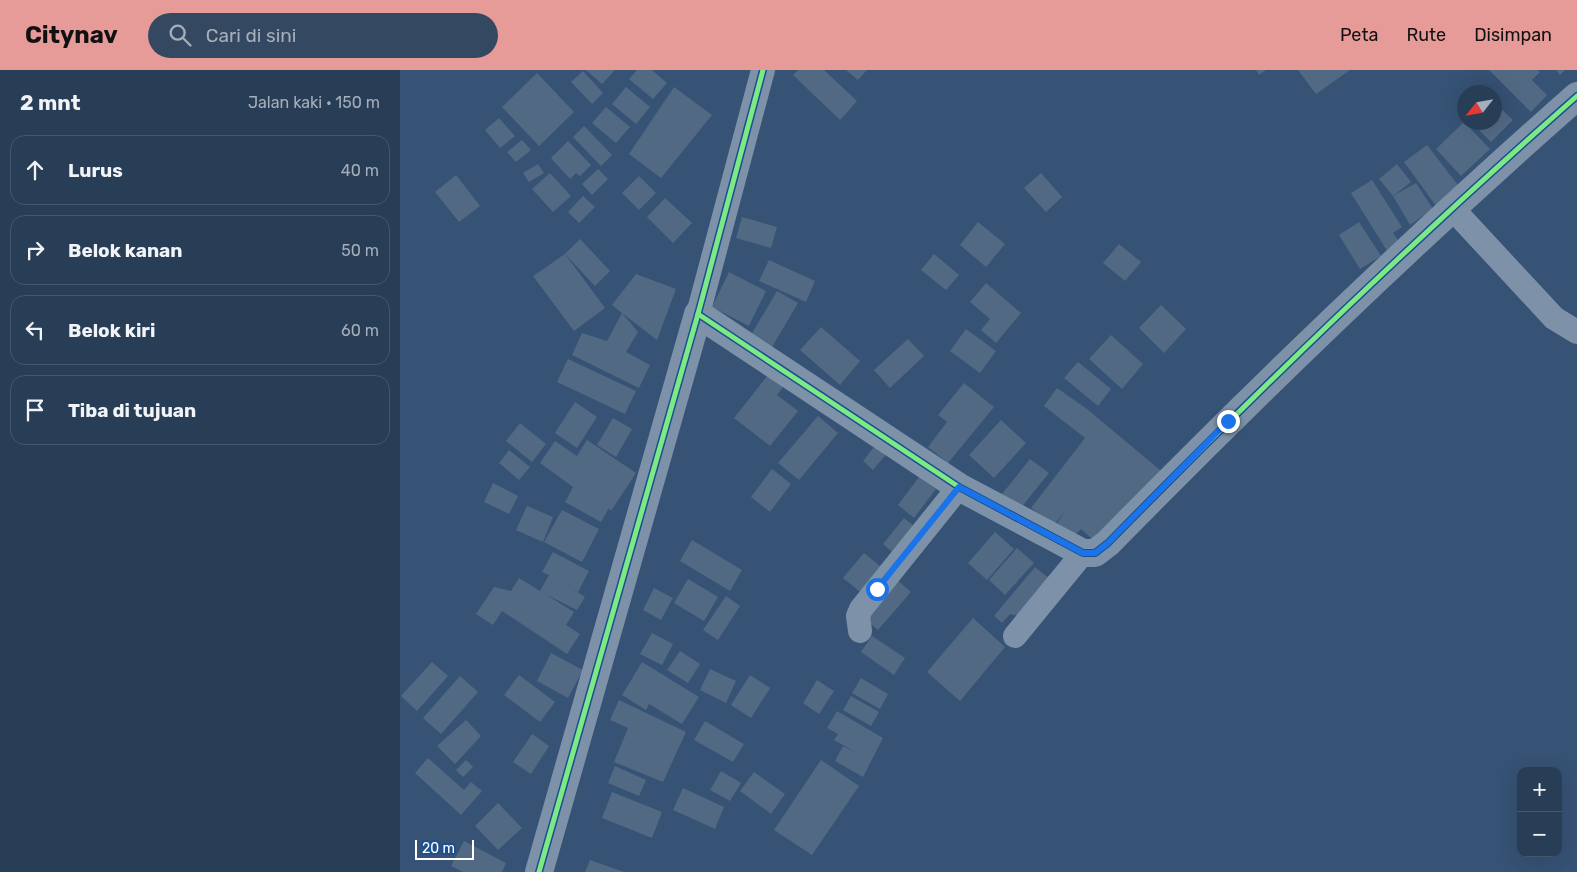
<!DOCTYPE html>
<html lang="id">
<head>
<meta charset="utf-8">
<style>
	:root { --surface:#283e57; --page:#344961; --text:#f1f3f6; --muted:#a5aeba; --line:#44576d; --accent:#e69b98 }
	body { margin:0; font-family:Rubik,sans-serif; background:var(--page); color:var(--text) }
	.controls { position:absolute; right:15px; bottom:15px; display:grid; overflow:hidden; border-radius:10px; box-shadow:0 5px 20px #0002 }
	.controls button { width:45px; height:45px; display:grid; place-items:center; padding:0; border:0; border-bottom:1px solid var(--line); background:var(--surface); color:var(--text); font:25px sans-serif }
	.compass { position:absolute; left:1057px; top:15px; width:45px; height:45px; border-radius:50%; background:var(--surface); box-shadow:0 5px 20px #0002; rotate:239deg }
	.scale { position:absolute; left:15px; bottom:12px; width:59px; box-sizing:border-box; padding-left:5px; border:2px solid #fff; border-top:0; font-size:14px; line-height:18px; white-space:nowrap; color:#fff; -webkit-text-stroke:4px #1b4f8f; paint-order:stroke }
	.stop { position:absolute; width:15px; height:15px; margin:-11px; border:4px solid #1a73e8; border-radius:50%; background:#fff }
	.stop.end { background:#1a73e8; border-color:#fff; box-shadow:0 1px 5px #0008 }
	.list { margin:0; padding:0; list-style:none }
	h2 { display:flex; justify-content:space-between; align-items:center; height:65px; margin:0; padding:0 20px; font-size:21px }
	h2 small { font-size:16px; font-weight:400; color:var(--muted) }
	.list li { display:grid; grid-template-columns:32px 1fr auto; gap:15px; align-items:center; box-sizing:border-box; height:70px; margin:0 10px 10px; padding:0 10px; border:1px solid var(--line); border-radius:15px }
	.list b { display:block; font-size:19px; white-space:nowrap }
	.list em { font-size:16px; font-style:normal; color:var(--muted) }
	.icon { flex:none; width:28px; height:28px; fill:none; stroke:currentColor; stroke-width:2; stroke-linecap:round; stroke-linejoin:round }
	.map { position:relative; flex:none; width:1177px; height:802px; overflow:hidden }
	header { display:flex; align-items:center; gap:30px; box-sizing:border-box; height:70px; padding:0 25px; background:var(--accent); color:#111 }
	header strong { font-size:24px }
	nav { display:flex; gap:28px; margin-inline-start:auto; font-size:18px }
	.search { width:350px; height:45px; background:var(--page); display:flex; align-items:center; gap:12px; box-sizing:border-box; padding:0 18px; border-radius:28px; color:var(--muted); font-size:19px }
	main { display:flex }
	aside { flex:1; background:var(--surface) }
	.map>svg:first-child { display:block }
	.building { fill:#526984 }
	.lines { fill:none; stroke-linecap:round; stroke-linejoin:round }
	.minor { stroke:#7d92a8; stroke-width:24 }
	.tertiary { stroke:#7d92a8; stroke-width:28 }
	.cycleway-casing { stroke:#1b4f8f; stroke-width:8 }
	.cycleway { stroke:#7ce984; stroke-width:5 }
	.route { stroke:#1a73e8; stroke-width:6 }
</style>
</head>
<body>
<header>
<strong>Citynav</strong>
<div class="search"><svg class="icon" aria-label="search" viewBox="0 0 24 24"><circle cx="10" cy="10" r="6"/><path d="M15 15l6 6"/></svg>Cari di sini</div>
<nav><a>Peta</a><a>Rute</a><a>Disimpan</a></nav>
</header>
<main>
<aside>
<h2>2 mnt<small>Jalan kaki · 150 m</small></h2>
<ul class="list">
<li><svg class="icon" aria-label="ahead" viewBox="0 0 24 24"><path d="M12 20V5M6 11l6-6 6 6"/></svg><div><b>Lurus</b></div><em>40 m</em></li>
<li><svg class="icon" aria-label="right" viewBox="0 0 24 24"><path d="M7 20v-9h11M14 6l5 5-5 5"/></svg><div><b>Belok kanan</b></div><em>50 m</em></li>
<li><svg class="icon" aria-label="left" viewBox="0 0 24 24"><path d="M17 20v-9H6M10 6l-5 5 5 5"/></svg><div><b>Belok kiri</b></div><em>60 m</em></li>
<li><svg class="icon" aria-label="arrive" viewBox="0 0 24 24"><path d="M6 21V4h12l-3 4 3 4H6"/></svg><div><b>Tiba di tujuan</b></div></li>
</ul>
</aside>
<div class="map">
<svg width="1177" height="802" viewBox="0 0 1177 802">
	<rect width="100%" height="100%" fill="#365274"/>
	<g class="building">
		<polygon points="186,0 215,0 202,14"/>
		<polygon points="237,0 252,0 267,13 253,29 229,9"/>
		<polygon points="398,0 424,0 457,31 440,50 393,5"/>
		<polygon points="446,0 467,0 458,10"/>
		<polygon points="856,0 866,0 859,5"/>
		<polygon points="898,0 950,0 916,24"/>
		<polygon points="1089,0 1138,0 1140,2 1132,10 1147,25 1131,42"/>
		<polygon points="1156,0 1165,0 1160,5"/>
		<polygon points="183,1 203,23 192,34 171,12"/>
		<polygon points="137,3 174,42 139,76 102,37"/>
		<polygon points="226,17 250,37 236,54 212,34"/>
		<polygon points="274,17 312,45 261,108 229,84"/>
		<polygon points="1094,32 1113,50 1091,72 1071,52 1094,52"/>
		<polygon points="206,37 230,57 216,73 192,53"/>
		<polygon points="99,48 115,66 100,78 85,60"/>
		<polygon points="1064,52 1090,79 1061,106 1036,79"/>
		<polygon points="184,56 212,85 201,96 173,67"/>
		<polygon points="122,70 131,80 116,92 107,82"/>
		<polygon points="168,71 191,95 180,106 176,103 170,109 151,88"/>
		<polygon points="1027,75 1061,119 1037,137 1004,92"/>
		<polygon points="138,94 144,103 129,112 123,103"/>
		<polygon points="997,94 1011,112 993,126 979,109"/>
		<polygon points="198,99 208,109 192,125 182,114"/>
		<polygon points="150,103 171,126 153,142 132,119"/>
		<polygon points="641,103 662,127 646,142 624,118"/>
		<polygon points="56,105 80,136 59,152 35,122"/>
		<polygon points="239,106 256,123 239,140 222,123"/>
		<polygon points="972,110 1002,157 993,163 1002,176 989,184 951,123"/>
		<polygon points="1016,113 1033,139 1010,155 993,126"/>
		<polygon points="183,126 195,137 179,153 168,142"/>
		<polygon points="265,128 292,153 273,173 247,147"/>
		<polygon points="342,147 377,157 371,178 336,168"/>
		<polygon points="578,152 605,174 586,197 560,175"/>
		<polygon points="959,152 981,186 960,199 939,165"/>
		<polygon points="180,169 210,201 195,216 165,184"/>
		<polygon points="719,174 741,192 725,211 703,193"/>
		<polygon points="165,184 205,238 174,261 133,206"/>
		<polygon points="534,184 559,205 546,220 521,200"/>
		<polygon points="369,190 415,211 406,232 359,211"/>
		<polygon points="329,202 366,221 349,256 312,237"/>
		<polygon points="236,204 276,219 257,270 222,243 238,262 226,282 250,295 239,318 172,285 182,263 207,271 222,243 212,235"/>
		<polygon points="586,213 621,243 596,273 581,260 590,249 570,232"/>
		<polygon points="377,221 398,233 372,277 351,265"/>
		<polygon points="761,235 786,259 764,283 739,258"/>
		<polygon points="421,257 460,291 440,315 400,280"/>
		<polygon points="566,259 596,281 580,303 550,281"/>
		<polygon points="711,265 743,294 722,319 689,289"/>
		<polygon points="508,269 524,286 490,318 474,300"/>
		<polygon points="168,289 236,321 225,344 157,312"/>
		<polygon points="678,292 711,319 698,336 664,308"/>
		<polygon points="371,301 386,313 377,325 398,341 370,376 334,348"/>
		<polygon points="564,313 594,337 548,393 528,377 547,352 538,345"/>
		<polygon points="657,318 687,339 766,405 698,474 681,459 673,467 657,453 665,441 654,455 631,438 685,368 644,336"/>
		<polygon points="175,332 197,347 177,378 155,363"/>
		<polygon points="418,346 438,363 399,410 378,393"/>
		<polygon points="213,348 232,359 216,387 197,375"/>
		<polygon points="601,350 626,373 594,408 569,385"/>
		<polygon points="120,353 146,374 132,392 106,371"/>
		<polygon points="187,370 236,403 211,441 209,438 201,452 165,432 173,417 140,393 155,371 177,386"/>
		<polygon points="478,372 489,381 473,400 463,391"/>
		<polygon points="109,380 130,397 119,410 99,393"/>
		<polygon points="630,389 649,403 620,439 602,424"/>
		<polygon points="372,399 391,414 370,442 351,427"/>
		<polygon points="519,407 536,419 514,448 498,435"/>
		<polygon points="93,413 118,426 109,444 84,432"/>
		<polygon points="127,436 153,447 143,472 116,460"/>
		<polygon points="162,440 199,459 182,492 144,472"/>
		<polygon points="504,448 519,460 497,486 483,474"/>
		<polygon points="595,462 614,479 587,510 568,493"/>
		<polygon points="292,470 342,500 330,521 280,491"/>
		<polygon points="617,478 634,493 605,525 589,510"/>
		<polygon points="153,482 189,501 178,522 168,516 185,527 177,540 145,524 174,542 166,555 180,564 167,584 102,541 93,555 76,544 94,517 111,521 119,508 140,521 149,505 142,502"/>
		<polygon points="464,483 485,500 464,525 443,508"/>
		<polygon points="635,497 650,509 618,546 610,544 602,553 594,546"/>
		<polygon points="495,508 511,522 478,560 462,547"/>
		<polygon points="288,509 318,527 304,551 274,533"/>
		<polygon points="254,518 273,528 261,550 243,540"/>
		<polygon points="326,526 340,536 318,570 303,560"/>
		<polygon points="573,548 605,577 560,631 527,602"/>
		<polygon points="252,563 273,574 262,595 240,584"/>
		<polygon points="472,566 505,588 494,605 461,582"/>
		<polygon points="280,581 300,594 288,613 267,600"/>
		<polygon points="151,583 183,600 168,628 137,611"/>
		<polygon points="32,592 48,606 17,641 1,626"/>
		<polygon points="242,592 299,627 282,654 249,634 246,640 222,625"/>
		<polygon points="310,599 336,611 326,633 300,620"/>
		<polygon points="119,605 155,632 140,652 104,625"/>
		<polygon points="350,605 370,618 351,648 331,635"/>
		<polygon points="60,606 78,622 41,664 23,648"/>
		<polygon points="461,608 488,624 480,639 452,623"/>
		<polygon points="417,610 434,621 419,644 403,633"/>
		<polygon points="451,626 479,642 471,656 443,640"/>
		<polygon points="219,630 286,662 263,712 214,692 228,658 210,650"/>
		<polygon points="437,641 483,668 463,707 435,691 443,676 461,685 434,670 438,664 427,658"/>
		<polygon points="66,650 81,666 55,694 37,676"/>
		<polygon points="305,651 344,674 333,692 294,670"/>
		<polygon points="132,664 149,676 131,704 113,692"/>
		<polygon points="28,688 64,720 71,712 82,721 61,745 15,703"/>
		<polygon points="66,690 73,697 63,707 56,700"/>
		<polygon points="421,690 459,716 412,785 374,760"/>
		<polygon points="215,696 246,710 239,726 208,713"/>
		<polygon points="321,701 341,713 330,731 310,720"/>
		<polygon points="354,702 385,724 371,744 340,721"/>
		<polygon points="283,718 324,737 315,759 273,740"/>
		<polygon points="212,722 262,742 252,768 202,748"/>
		<polygon points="98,733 122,758 98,780 75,756"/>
		<polygon points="64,771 106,793 102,802 63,802 51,796"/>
		<polygon points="190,790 224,802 185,802"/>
	</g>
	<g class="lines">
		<g class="minor">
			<polyline points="1051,137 1154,248 1177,262"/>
			<polyline points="298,244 363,0"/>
			<polyline points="460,561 458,546 461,539 559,417"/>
			<polyline points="615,566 683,483"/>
		</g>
		<path class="tertiary" d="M139,802L298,244L559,417L683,483H695L708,473C859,319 1015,169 1177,26"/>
		<g class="cycleway-casing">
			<g id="cycleway">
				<path d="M298,244L559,417L683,483H695L708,473C859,319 1015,169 1177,26"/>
				<polyline points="139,802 298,244 363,0"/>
			</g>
		</g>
		<use href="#cycleway" class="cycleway"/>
	</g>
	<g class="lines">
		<polyline class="route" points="477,519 559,417 683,483 695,483 708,473 828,351"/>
	</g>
</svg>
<div class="controls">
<button>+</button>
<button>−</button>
</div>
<svg class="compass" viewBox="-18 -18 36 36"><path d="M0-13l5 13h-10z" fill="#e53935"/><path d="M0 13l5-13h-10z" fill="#a5aeba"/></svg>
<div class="scale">20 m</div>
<div class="stop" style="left:477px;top:519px"></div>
<div class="stop end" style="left:828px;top:351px"></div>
</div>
</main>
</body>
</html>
